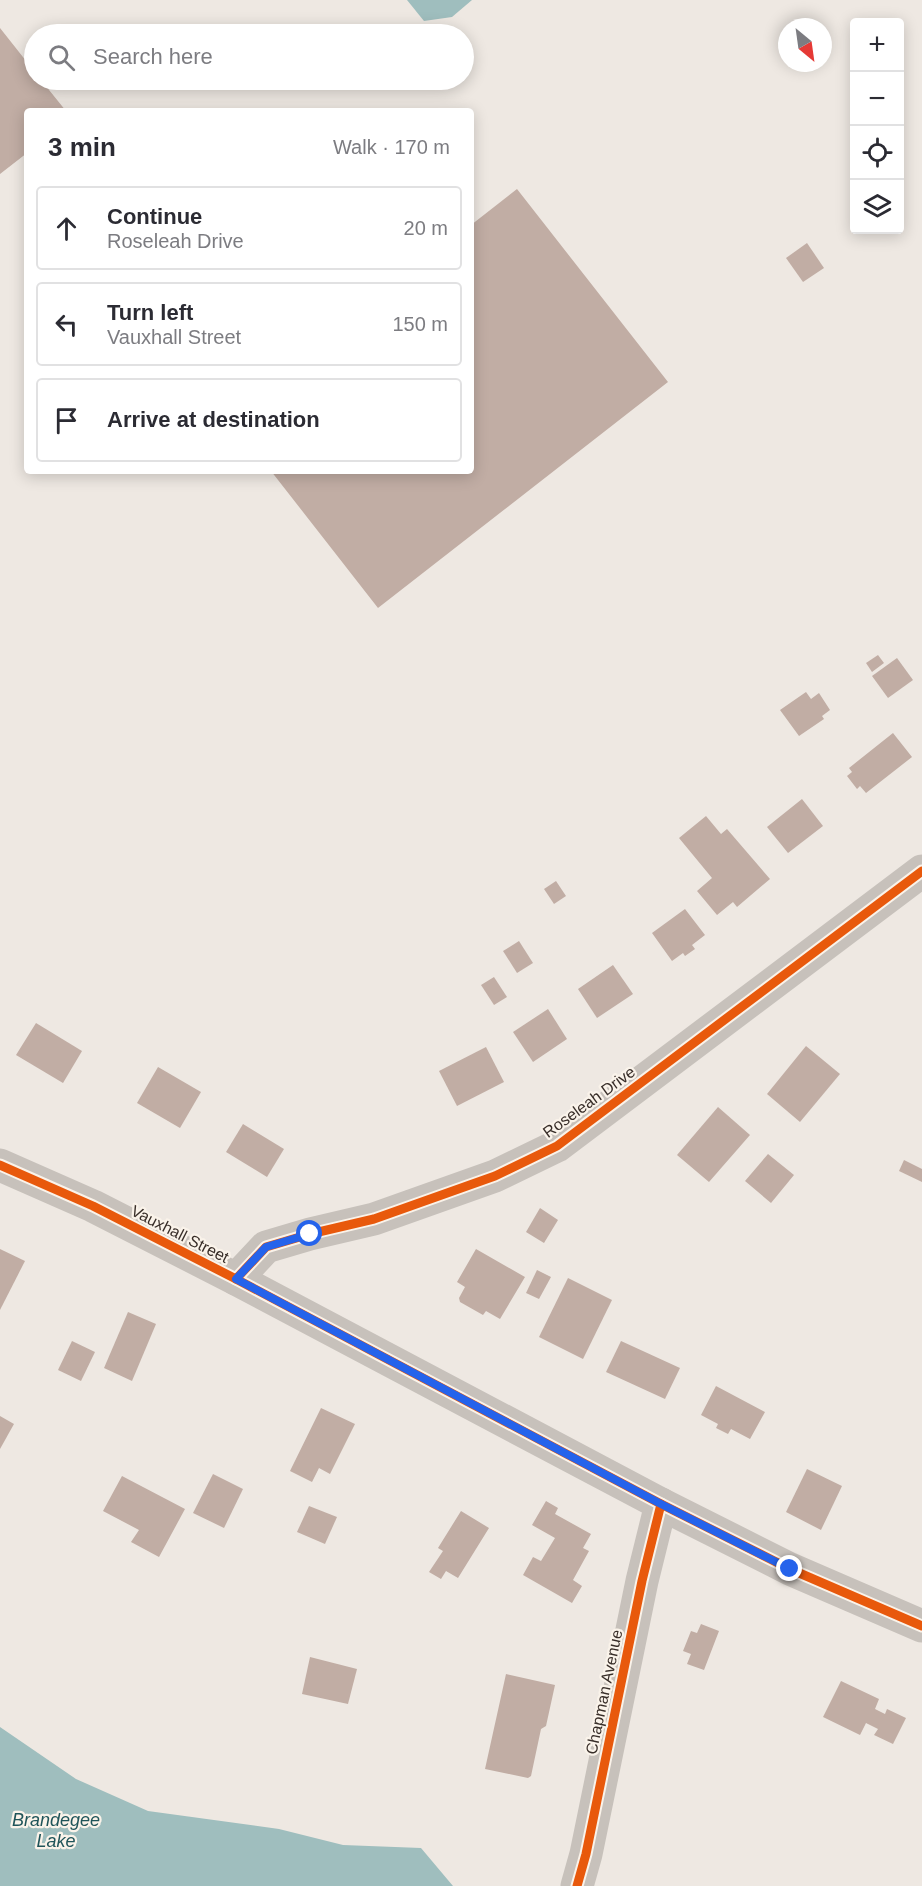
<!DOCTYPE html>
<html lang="en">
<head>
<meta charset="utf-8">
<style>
	:root { --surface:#fff; --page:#f7f7f7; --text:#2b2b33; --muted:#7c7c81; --line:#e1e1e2 }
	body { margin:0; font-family:Helvetica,sans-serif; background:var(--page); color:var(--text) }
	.controls { position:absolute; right:18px; top:18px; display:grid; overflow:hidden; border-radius:6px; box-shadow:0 3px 15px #0003 }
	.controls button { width:54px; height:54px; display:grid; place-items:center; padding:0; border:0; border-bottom:2px solid var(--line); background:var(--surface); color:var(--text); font:30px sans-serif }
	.compass { position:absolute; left:778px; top:18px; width:54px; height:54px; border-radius:50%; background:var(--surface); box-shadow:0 3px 15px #0003; rotate:151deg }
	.stop { position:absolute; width:18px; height:18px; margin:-14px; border:4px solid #2563eb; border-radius:50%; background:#fff }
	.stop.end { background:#2563eb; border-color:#fff; box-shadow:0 2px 6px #0008 }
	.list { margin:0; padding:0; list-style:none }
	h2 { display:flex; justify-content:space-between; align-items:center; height:78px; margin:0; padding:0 24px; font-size:26px }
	h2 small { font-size:20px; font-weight:400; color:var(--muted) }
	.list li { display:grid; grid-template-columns:39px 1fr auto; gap:18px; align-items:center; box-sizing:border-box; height:84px; margin:0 12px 12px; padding:0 12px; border:2px solid var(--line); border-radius:6px }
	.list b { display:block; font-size:22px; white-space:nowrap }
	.list p { margin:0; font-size:20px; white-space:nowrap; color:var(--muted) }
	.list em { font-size:20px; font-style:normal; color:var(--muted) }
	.icon { flex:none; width:33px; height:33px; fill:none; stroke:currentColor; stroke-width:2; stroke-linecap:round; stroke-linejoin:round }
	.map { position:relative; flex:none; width:922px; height:1886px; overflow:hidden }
	.search { position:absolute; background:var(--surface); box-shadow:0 3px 15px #0003; left:24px; top:24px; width:450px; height:66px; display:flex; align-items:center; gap:15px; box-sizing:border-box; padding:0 21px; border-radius:33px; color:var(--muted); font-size:22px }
	.panel { position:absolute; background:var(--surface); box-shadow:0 3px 15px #0003; left:24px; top:108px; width:450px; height:366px; border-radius:6px }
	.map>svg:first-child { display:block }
	.water { fill:#9fbebe }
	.building { fill:#c1ada4 }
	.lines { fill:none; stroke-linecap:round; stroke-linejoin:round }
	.minor { stroke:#c7c1bb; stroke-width:33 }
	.cycleway-casing { stroke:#faf3ea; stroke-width:13 }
	.cycleway { stroke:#e8590c; stroke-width:9 }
	.route { stroke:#2563eb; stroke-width:8 }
	.labels { text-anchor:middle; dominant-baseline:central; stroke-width:4.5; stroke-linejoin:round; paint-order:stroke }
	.street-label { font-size:16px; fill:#382e29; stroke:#faf3ea }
	.water-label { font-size:18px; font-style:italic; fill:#1f5459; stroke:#faf3ea }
</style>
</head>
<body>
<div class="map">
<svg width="922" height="1886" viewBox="0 0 922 1886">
	<rect width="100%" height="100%" fill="#eee8e2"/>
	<g class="water">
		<polygon points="407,0 472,0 452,17 424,21"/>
		<polygon points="0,1727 76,1779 148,1811 279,1829 343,1845 421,1848 453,1886 0,1886"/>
	</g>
	<g class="building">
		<polygon points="0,28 34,71 34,80 41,80 66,111 27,111 27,153 0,174"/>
		<polygon points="517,189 668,382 378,608 271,471 471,471 471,225"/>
		<polygon points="807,243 824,268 803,282 786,258"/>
		<polygon points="878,655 884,663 872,672 866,663"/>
		<polygon points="897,658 913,680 888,698 872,676"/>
		<polygon points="806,692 811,699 819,693 830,710 822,716 824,719 799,736 780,710"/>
		<polygon points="893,733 912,757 866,793 860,786 857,789 847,776 852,772 849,768"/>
		<polygon points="802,799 823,826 788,853 767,827"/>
		<polygon points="706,816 721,834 727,829 770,879 737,907 733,902 717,915 697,891 712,878 679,838"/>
		<polygon points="556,881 566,896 554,904 544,889"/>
		<polygon points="685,909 705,935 692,945 695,949 685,956 683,953 672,961 652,933"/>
		<polygon points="519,941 533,963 517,973 503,951"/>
		<polygon points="613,965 633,994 597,1018 578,989"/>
		<polygon points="494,977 507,997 494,1005 481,985"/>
		<polygon points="548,1009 567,1039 533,1062 513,1032"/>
		<polygon points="36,1023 82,1051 63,1083 16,1055"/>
		<polygon points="806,1046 840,1074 800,1122 767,1094"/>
		<polygon points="486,1047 504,1082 457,1106 439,1071"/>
		<polygon points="158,1067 201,1092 180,1128 137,1103"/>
		<polygon points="718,1107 750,1135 709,1182 677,1155"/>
		<polygon points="243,1124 284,1149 267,1177 226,1152"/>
		<polygon points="768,1154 794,1175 771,1203 745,1181"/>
		<polygon points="904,1160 922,1169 922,1182 899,1171"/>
		<polygon points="540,1208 558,1220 544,1243 526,1232"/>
		<polygon points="0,1249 25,1261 0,1310"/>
		<polygon points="476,1249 525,1277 500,1319 486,1311 483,1315 460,1302 459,1298 465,1287 457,1282"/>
		<polygon points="537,1270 551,1277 539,1299 526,1293"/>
		<polygon points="568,1278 612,1300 583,1359 539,1337"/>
		<polygon points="128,1312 156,1324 132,1381 104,1368"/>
		<polygon points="72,1341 95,1352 81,1381 58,1370"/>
		<polygon points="621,1341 680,1368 665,1399 606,1372"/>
		<polygon points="716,1386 765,1412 750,1439 731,1429 728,1434 716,1428 718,1424 701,1415"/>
		<polygon points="321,1408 355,1424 330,1474 319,1468 312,1482 290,1471"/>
		<polygon points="0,1416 14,1424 0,1449"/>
		<polygon points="807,1469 842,1486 821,1530 786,1512"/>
		<polygon points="213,1474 243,1489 224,1528 193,1513"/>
		<polygon points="122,1476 185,1509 159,1557 131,1542 139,1530 103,1511"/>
		<polygon points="546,1501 558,1508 555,1514 591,1534 583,1548 589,1551 573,1580 582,1586 572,1603 523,1575 533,1557 541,1561 555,1538 532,1525"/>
		<polygon points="309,1506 337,1517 325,1544 297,1532"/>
		<polygon points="461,1511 489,1528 458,1578 446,1571 441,1579 429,1572 443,1551 438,1548"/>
		<polygon points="701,1624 719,1631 704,1670 687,1664 691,1654 683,1651 691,1631 697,1633"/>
		<polygon points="310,1657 357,1669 348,1704 302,1694"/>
		<polygon points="506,1674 555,1685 546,1726 541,1729 531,1776 528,1778 485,1769"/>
		<polygon points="841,1681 879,1699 875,1709 885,1714 887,1709 906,1718 893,1744 874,1735 878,1729 866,1723 860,1735 823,1717"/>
	</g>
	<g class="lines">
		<g class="minor">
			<polyline points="0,1165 93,1206 236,1279 661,1504 790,1569 922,1626"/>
			<polyline points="236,1279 266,1247 310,1234 374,1219 495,1176 557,1146 922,871"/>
			<polyline points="577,1886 586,1854 642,1581 661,1504"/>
		</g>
		<g class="cycleway-casing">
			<g id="cycleway">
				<polyline points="0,1165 93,1206 236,1279 661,1504 790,1569 922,1626"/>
				<polyline points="236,1279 266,1247 310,1234 374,1219 495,1176 557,1146 922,871"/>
				<polyline points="577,1886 586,1854 642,1581 661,1504"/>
			</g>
		</g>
		<use href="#cycleway" class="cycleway"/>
	</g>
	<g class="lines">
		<polyline class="route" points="310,1234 266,1247 236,1279 661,1504 790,1569"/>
	</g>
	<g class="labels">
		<g class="street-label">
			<text transform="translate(589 1102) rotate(-36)">Roseleah Drive</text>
			<text transform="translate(180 1234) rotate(27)">Vauxhall Street</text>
			<text transform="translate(604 1692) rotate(-78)">Chapman Avenue</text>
		</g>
		<g class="water-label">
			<text x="56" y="1820">Brandegee<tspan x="56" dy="21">Lake</tspan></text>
		</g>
	</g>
</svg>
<div class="controls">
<button>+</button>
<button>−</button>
<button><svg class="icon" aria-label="locate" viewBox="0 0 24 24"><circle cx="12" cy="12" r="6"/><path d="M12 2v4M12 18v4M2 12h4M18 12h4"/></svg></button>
<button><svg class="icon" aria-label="layers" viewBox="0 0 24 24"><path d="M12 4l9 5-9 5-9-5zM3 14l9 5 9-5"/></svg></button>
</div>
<svg class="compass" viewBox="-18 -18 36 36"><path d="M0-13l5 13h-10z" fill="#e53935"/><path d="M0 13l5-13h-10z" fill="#7c7c81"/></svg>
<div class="stop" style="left:310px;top:1234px"></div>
<div class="stop end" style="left:790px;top:1569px"></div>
<div class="search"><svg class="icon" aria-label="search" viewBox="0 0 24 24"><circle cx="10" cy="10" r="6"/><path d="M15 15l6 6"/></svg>Search here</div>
<section class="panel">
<h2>3 min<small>Walk · 170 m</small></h2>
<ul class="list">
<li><svg class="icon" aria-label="ahead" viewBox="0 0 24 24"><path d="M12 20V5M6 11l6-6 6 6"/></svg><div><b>Continue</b><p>Roseleah Drive</p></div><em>20 m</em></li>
<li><svg class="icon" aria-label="left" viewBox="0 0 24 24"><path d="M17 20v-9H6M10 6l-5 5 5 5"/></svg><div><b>Turn left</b><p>Vauxhall Street</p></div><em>150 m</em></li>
<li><svg class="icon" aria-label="arrive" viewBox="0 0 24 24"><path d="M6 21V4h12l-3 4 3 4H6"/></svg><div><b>Arrive at destination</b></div></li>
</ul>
</section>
</div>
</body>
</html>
